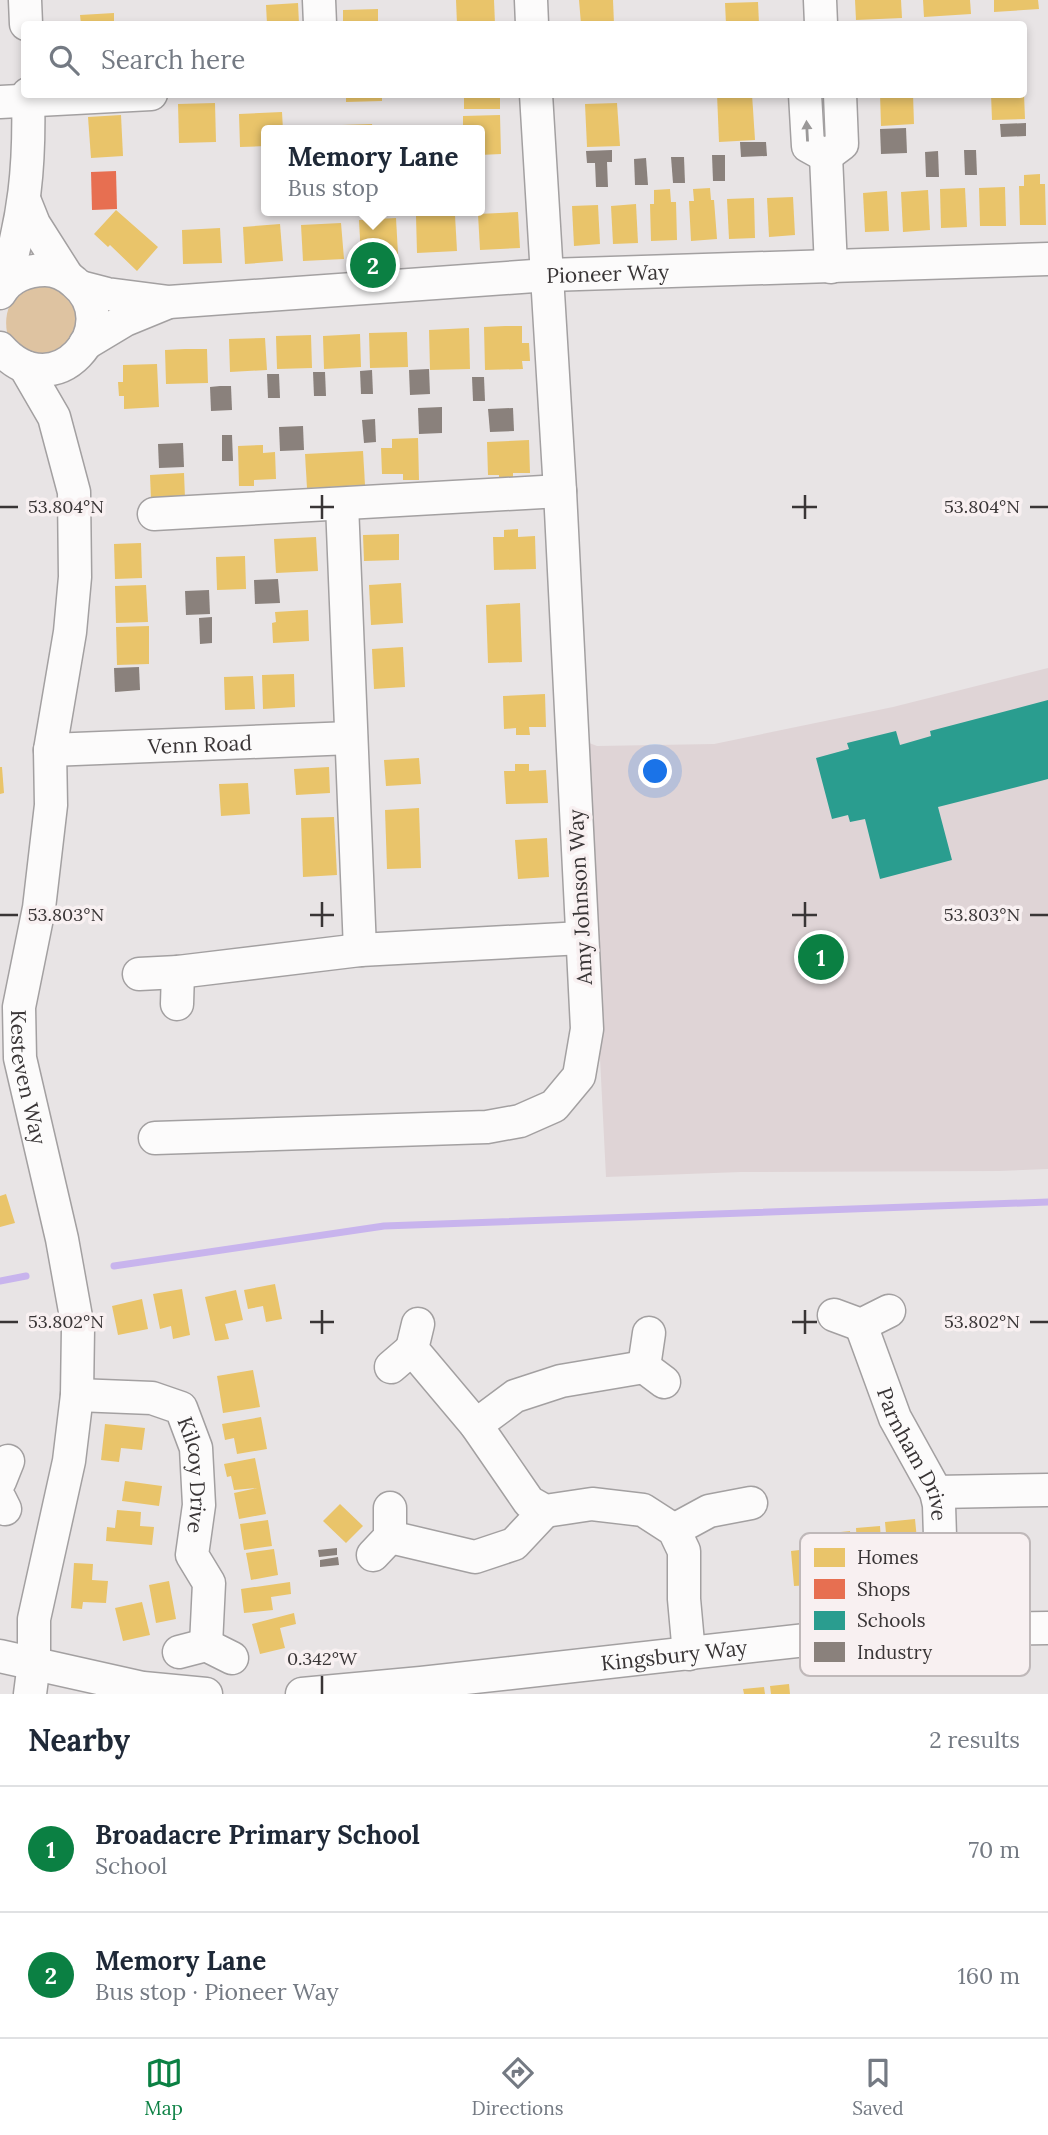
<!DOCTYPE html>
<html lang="en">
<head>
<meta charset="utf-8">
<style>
	:root { --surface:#fff; --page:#f6f6f7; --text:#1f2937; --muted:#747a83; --line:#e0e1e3; --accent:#0b8043 }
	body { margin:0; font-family:Lora,serif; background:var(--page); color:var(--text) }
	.you { position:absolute; left:656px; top:772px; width:24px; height:24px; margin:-18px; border:5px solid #fff; border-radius:50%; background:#1a73e8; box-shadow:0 0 0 10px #1a73e833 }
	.badge { display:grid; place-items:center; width:46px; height:46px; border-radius:50%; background:var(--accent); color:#fff; font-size:23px; font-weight:700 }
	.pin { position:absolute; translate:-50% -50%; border:4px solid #fff; box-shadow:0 2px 7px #0006 }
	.popup { position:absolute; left:261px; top:125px; width:224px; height:91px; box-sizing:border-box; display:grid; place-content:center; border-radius:7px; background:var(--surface); filter:drop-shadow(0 2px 5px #0005); font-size:23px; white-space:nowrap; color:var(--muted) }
	.popup b { font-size:26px; color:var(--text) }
	.popup::after { content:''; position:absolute; left:50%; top:100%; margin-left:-14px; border:14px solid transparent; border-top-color:var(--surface) }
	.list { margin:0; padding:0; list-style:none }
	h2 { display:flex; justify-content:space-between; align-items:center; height:91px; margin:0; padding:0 28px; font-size:30px }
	h2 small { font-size:23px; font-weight:400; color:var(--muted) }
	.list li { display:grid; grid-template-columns:46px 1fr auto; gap:21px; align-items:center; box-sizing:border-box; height:126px; padding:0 28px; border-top:2px solid var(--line) }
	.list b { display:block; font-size:26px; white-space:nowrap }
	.list p { margin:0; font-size:23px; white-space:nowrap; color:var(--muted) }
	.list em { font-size:23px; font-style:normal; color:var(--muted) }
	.icon { flex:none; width:38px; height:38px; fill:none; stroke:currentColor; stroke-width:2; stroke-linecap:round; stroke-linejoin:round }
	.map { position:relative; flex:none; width:1048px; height:1694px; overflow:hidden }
	.search { position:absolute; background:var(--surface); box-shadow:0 4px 10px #0003; left:21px; right:21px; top:21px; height:77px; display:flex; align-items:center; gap:18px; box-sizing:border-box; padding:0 24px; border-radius:7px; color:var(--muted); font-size:26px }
	.sheet { height:343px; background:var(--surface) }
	nav { display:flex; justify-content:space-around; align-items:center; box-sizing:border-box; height:98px; border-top:2px solid var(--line); background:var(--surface); font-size:19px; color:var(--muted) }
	nav a { display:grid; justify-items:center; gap:4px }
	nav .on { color:var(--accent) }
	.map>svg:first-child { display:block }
	.built { fill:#dfd4d6 }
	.green { fill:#dec3a1 }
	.homes { fill:#e9c46a }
	.shops { fill:#e76f51 }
	.schools { fill:#2a9d8f }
	.industry { fill:#8a817c }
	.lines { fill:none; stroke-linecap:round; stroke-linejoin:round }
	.stream { stroke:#c8b4ed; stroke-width:7 }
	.minor-casing { stroke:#a3a0a1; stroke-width:35 }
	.minor { stroke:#fcfbfb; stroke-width:32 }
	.oneway { fill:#9a9898 }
	.ticks { fill:none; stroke:#393536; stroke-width:2.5 }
	.labels { text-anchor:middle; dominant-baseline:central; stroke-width:7; stroke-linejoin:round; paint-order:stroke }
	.street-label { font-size:21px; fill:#393536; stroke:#f8f0f1 }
	.key { fill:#f8f0f1; stroke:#bfb8b9; stroke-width:2 }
	.key-label { font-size:19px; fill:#393536 }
	.ticks-label { font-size:18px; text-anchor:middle; fill:#393536; stroke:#f8f0f1; stroke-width:7; stroke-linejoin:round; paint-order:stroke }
</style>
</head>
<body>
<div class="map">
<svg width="1048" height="1694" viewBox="0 0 1048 1694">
	<rect width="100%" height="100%" fill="#e8e4e5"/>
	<polygon class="built" points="1048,668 1048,1169 999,1171 741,1172 606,1177 584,741 597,746 714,744 893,707"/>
	<path class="green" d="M42,285L54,287L64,293L78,312L77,335L52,359L10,344C0,315 9,289 42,285Z"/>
	<g class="homes">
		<polygon points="456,0 494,0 495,24 457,24"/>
		<polygon points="579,0 613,0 614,24 581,24"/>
		<polygon points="855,0 901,0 902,18 856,20"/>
		<polygon points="923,0 970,0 971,14 924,17"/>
		<polygon points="994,0 1038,0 1039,9 994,12"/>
		<polygon points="758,2 759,24 726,24 725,3"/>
		<polygon points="298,3 299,24 267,24 266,5"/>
		<polygon points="378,9 378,24 343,24 343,10"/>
		<polygon points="114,13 114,24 81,24 80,15"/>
		<polygon points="346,94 382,94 382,101 346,102"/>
		<rect x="464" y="94" width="36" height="15"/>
		<polygon points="717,94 752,94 755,140 719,142"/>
		<polygon points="880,94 913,94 914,124 881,126"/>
		<polygon points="991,94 1024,94 1025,119 992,120"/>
		<polygon points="215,103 216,142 179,143 178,104"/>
		<polygon points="617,103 620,146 587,147 585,104"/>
		<polygon points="282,112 283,130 266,130 266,146 240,147 239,114"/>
		<polygon points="121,115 123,156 91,158 88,117"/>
		<polygon points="500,115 501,154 480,155 480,130 463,130 463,116"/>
		<polygon points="372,124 373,130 343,130 342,125"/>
		<polygon points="1040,174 1040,184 1045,184 1046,225 1020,225 1019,186 1024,186 1024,175"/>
		<polygon points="1005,187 1006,226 980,226 979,188"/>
		<polygon points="710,188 711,200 714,200 717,239 691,241 689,201 694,201 693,189"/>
		<polygon points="965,188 967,227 941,228 940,189"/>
		<polygon points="670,189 671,202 676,202 677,240 651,241 650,204 654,204 654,190"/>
		<polygon points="928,190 930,230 903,232 901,192"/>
		<polygon points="887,191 889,231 865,232 863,193"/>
		<polygon points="793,197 795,235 769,237 767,198"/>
		<polygon points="754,198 755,238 729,239 727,199"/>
		<polygon points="636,204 638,243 613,244 611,206"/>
		<polygon points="598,205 600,244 574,246 572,206"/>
		<polygon points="116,210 158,247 137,271 110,245 108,247 94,234"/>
		<polygon points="518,212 520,248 480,250 478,214"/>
		<polygon points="455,215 457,251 417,253 416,216"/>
		<polygon points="396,218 398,254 361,257 359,220"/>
		<polygon points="341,223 344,259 303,261 301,225"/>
		<polygon points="280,224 283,261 245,264 243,227"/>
		<polygon points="220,228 222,263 183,264 182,230"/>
		<polygon points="505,326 522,326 522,343 529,343 530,361 522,361 523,369 485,370 484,327"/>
		<polygon points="469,328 470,369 430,370 429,330"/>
		<polygon points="407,332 408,367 370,368 369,333"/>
		<polygon points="360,334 361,367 324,369 323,336"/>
		<polygon points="311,335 312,368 277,369 276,336"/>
		<polygon points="265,338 267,370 230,372 229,339"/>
		<polygon points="185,349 207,349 208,383 166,384 165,350"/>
		<polygon points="157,364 159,407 124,409 124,396 119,396 118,382 123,382 123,365"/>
		<polygon points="418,438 419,480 403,480 403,474 382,474 381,448 392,448 392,439"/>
		<polygon points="529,440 530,473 513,473 513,481 499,482 499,475 488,475 487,442"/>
		<polygon points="263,445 263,453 275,452 276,479 254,480 254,486 239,486 238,446"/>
		<polygon points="363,451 365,485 307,488 305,454"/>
		<polygon points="184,473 185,498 151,499 150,475"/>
		<polygon points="518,529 518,537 535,536 536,569 494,570 493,537 504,537 504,530"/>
		<polygon points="399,534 399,560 364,561 363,535"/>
		<polygon points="316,537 318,571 276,573 274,539"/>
		<polygon points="141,543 142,578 115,579 114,544"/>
		<polygon points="245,556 246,589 217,590 216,557"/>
		<polygon points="401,583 403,623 371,625 369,585"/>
		<polygon points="146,585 148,622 116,623 115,586"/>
		<polygon points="520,603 522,662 488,663 486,605"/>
		<polygon points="308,610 309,641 273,643 272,623 276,622 275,612"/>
		<polygon points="149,626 149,664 117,665 116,627"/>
		<polygon points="403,647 405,687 374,689 372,649"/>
		<polygon points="294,674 295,707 263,709 262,675"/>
		<polygon points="253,676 255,709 225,710 224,677"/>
		<polygon points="545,694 546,727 529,727 530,735 516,735 516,728 504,729 503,696"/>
		<polygon points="419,758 421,784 386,786 384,760"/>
		<polygon points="515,764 529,764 529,771 546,770 548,803 506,804 504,771 515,771"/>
		<polygon points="0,767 2,767 4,793 0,794"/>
		<polygon points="329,767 330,793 296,795 294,769"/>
		<polygon points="248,783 250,814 221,816 219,784"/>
		<polygon points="419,808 421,868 387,869 385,810"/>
		<polygon points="334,817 337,875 303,877 301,818"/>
		<polygon points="547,838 549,877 518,879 515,840"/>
		<polygon points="6,1194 15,1223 0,1227 0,1196"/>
		<polygon points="275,1284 282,1319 266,1322 263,1306 248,1309 244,1290"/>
		<polygon points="182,1289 190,1335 173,1339 171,1326 160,1329 153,1294"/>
		<polygon points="236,1290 243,1320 225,1324 229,1339 215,1341 205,1297"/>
		<polygon points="142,1299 148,1329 118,1335 112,1306"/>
		<polygon points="253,1370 260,1407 223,1413 217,1376"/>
		<polygon points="261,1417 267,1449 237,1454 234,1438 225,1440 222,1424"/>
		<polygon points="105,1424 145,1428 142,1450 121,1448 119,1462 101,1460"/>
		<polygon points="255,1458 266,1514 239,1519 234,1493 257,1488 234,1490 231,1476 227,1477 224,1464"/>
		<polygon points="125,1481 162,1486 159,1506 122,1501"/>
		<polygon points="340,1504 363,1526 346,1543 323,1521"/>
		<polygon points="117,1510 141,1512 140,1526 154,1527 152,1545 106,1541 107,1527 115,1528"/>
		<polygon points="915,1519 918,1550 908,1551 909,1556 899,1557 899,1554 888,1555 885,1522"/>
		<polygon points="268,1520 272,1546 244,1550 240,1524"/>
		<polygon points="880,1526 882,1555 874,1556 875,1562 858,1563 856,1528"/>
		<polygon points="850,1531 854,1561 825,1564 822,1534"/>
		<polygon points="817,1548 820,1578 811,1579 812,1585 794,1586 791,1551"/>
		<polygon points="274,1549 278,1575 251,1580 246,1553"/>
		<polygon points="74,1563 93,1564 92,1580 108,1581 106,1603 83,1602 82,1609 71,1608"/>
		<polygon points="169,1581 176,1619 156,1623 149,1585"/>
		<polygon points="290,1582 291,1594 271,1597 273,1610 244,1613 241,1589"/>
		<polygon points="142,1602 150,1635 123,1641 115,1608"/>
		<polygon points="294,1613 296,1624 280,1628 285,1648 260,1654 252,1624"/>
		<polygon points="789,1684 790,1694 771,1694 770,1686"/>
		<polygon points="764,1687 765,1694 744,1694 743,1689"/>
	</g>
	<polygon class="shops" points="116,171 117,209 92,210 91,172"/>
	<polygon class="schools" points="1048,700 1048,779 938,807 952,860 880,879 865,819 850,822 848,815 832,819 816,758 849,749 847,743 896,731 900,745 931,736 930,731"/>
	<g class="industry">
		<polygon points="1026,123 1026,136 1001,137 1000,124"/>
		<polygon points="906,128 907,153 881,154 880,129"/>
		<polygon points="740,142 766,142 767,156 741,157"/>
		<polygon points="612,150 612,162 607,162 608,187 596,187 595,163 587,163 586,151"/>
		<polygon points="964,150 976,150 977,175 965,175"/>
		<polygon points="938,151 939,177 926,177 925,152"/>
		<polygon points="712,155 725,155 725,181 713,181"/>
		<polygon points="671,157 684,157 685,183 673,183"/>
		<polygon points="646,158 648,185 635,185 634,159"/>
		<polygon points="429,369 430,394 410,395 409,370"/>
		<polygon points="372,370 373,394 361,394 360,371"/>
		<polygon points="313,372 325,372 326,396 314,396"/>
		<polygon points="267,374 279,374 280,398 268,398"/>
		<polygon points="472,377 484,377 485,401 473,401"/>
		<polygon points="220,386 231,386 232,410 211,411 210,387"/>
		<polygon points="442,407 442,433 419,434 418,408"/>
		<polygon points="513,408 514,431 490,432 488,409"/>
		<polygon points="375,419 376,442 364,443 362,420"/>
		<polygon points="303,426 304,450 280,451 279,427"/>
		<polygon points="222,435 232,435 233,461 222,461"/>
		<polygon points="183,443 184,467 159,468 158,444"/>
		<polygon points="278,579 280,603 255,604 254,580"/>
		<polygon points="209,590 210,614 186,615 185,591"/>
		<polygon points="212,617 212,643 200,644 199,618"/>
		<polygon points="139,667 140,690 115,692 114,668"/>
		<polygon points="337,1548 337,1555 319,1557 318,1550"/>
		<polygon points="338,1557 339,1565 320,1567 320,1560"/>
	</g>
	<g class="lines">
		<g class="stream">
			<polyline points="114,1266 384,1226 1048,1202"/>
			<polyline points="0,1281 26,1276"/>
		</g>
		<g class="minor-casing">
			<g id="minor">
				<polyline points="25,0 26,24"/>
				<polyline points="319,0 320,24"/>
				<polyline points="531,0 532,24"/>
				<polyline points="820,0 821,24"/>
				<polyline points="805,94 808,146 826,156"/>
				<polyline points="0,102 151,94"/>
				<polyline points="826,156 831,267"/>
				<polyline points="826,156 842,144 840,94"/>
				<polyline points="24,199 34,224 67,276"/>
				<path d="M3,287C25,219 30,165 28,94"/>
				<path id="s1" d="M80,287L107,294L169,302L548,275L1048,259"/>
				<path d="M0,293C9,277 27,270 45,270C56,270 66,275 74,282C127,325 55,410 0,348"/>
				<polyline points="85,344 125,320 164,304"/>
				<path id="s2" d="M25,367L54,417L74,492L75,577L70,632L50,750L51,805L39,908L19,1007L20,1058L62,1239L78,1328L77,1395L69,1461L34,1619V1663L30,1694"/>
				<polyline points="342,504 360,950"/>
				<polyline points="154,514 560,491"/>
				<path id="s3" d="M50,750L351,738"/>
				<polyline points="139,974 178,972 360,950 582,938"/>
				<polyline points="177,1004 178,972"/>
				<polyline points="155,1138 487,1127 520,1121 554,1106 579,1076 587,1029 560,491 536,94"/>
				<polyline points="834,1315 861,1325 889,1311"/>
				<polyline points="418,1324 412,1349 476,1425 529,1502 545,1511 592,1504 643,1510 674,1530 684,1551 684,1599 689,1654"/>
				<path id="s4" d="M861,1325L895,1418L936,1492L939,1505L943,1630"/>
				<polyline points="649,1333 644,1367 664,1382"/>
				<polyline points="391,1367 412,1349"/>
				<path id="s5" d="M77,1395L152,1398L181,1408L196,1448L199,1505L192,1555L209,1583L206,1645"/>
				<polyline points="476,1425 515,1396 561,1381 644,1367"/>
				<polyline points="0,1481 8,1461"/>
				<polyline points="936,1492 1048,1490"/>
				<polyline points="0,1499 5,1509"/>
				<polyline points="674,1530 709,1511 751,1503"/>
				<polyline points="390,1537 475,1557 514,1544 545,1511"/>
				<polyline points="373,1555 390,1537 390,1508"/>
				<polyline points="179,1652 206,1645 232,1658"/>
				<polyline points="0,1656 143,1688 206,1694"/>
				<path id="s6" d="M302,1694L421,1683L824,1638L943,1630L1048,1628"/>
			</g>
		</g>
		<use href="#minor" class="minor"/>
	</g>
	<defs><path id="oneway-solid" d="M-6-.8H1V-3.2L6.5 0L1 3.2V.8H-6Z" transform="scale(1.75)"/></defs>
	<use class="oneway" href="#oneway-solid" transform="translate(807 131) rotate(-93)"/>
	<path class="ticks" d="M322,495V519M805,495V519M0,507H18M310,507H334M792,507H817M1030,507H1048M322,902V927M805,902V927M0,915H18M310,915H334M792,915H817M1030,915H1048M322,1310V1334M805,1310V1334M0,1322H18M310,1322H334M792,1322H817M1030,1322H1048M322,1676V1694"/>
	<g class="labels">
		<g class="street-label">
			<text stroke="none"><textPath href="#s1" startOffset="530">Pioneer Way</textPath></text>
			<text stroke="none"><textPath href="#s3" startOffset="150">Venn Road</textPath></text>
			<text transform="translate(580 897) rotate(-93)">Amy Johnson Way</text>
			<text stroke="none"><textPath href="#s2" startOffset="726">Kesteven Way</textPath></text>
			<text stroke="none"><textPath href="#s4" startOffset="140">Parnham Drive</textPath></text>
			<text stroke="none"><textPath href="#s5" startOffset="175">Kilcoy Drive</textPath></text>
			<text stroke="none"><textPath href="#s6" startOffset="374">Kingsbury Way</textPath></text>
		</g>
	</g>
	<rect x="800" y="1533" width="230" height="143" rx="10" class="key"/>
	<rect x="814" y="1548" width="31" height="19" fill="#e9c46a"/>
	<rect x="814" y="1579" width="31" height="20" fill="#e76f51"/>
	<rect x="814" y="1611" width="31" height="19" fill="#2a9d8f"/>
	<rect x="814" y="1642" width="31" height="20" fill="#8a817c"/>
	<g class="key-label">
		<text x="857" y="1564">Homes</text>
		<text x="857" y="1596">Shops</text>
		<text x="857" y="1627">Schools</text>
		<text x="857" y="1659">Industry</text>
	</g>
	<g class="ticks-label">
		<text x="66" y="513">53.804°N</text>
		<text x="982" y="513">53.804°N</text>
		<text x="66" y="921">53.803°N</text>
		<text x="982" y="921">53.803°N</text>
		<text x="66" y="1328">53.802°N</text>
		<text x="982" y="1328">53.802°N</text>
		<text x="322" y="1665">0.342°W</text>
	</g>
</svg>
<div class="you"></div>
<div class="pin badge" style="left:821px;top:957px">1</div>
<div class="pin badge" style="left:373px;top:265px">2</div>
<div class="popup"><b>Memory Lane</b>Bus stop</div>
<div class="search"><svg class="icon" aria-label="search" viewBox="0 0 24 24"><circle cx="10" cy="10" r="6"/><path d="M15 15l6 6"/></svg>Search here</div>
</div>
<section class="sheet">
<h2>Nearby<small>2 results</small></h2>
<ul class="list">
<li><span class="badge">1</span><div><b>Broadacre Primary School</b><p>School</p></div><em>70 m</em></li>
<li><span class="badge">2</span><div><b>Memory Lane</b><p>Bus stop · Pioneer Way</p></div><em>160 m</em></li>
</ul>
</section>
<nav>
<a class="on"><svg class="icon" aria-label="map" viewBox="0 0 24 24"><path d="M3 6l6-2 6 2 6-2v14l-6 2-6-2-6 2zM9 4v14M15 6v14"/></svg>Map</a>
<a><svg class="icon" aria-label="directions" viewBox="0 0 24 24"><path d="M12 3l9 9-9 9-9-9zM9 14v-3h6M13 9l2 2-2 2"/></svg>Directions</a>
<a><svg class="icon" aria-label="saved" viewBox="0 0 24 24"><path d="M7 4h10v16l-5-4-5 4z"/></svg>Saved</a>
</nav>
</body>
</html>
